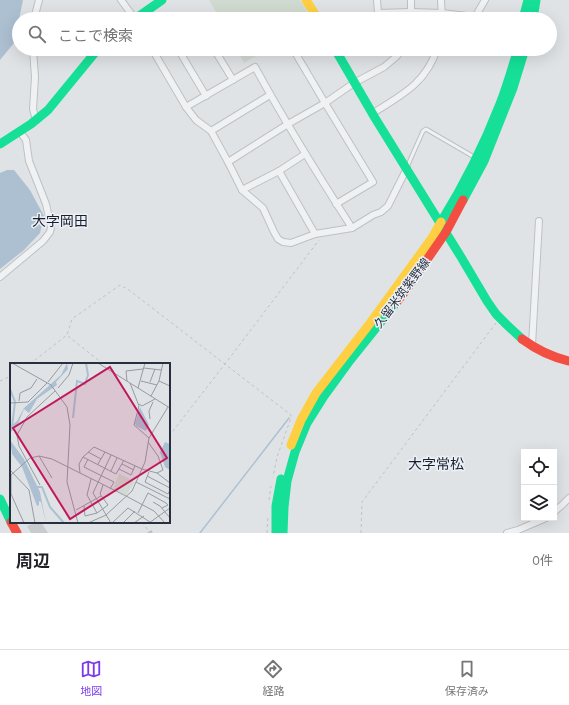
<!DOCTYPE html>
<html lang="ja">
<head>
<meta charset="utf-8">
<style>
	:root { --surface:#fff; --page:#f6f6f6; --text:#202124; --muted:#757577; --line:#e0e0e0; --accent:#7c3aed }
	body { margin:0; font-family:"Work Sans","Noto Sans JP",sans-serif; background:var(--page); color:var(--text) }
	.controls { position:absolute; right:12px; bottom:12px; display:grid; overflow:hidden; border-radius:0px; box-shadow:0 4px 16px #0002 }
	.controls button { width:36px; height:36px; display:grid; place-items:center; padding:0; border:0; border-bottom:1px solid var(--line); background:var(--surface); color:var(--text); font:20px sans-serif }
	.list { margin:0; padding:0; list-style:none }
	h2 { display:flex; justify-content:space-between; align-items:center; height:52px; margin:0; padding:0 16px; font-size:17px }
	h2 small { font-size:13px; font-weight:400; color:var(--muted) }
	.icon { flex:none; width:22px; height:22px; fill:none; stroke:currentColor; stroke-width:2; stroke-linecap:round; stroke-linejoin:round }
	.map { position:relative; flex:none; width:569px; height:533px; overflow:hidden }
	.search { position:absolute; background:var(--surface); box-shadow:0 4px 16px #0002; left:12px; right:12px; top:12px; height:44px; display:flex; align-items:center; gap:10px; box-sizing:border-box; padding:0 14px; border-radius:22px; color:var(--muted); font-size:15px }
	.sheet { height:116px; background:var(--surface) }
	nav { display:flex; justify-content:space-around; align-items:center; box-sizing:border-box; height:56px; border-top:1px solid var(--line); background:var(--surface); font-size:11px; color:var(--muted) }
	nav a { display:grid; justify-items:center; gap:2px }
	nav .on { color:var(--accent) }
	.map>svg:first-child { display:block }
	.green { fill:#d1dad1 }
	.water { fill:#adc0d2 }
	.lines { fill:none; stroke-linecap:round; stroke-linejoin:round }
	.stream { stroke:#adc0d2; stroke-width:1.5 }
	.building { fill:#c8cbce }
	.lane-casing { stroke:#bec1c4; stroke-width:5 }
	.street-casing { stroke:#bec1c4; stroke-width:8 }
	.path { stroke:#bfc1c6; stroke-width:1; stroke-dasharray:3 3; stroke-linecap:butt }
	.lane { stroke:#f0f1f2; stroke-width:3 }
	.street { stroke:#f0f1f2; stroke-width:6 }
	.fast { stroke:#16e098; stroke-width:9 }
	.slow { stroke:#ffcf43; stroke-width:9 }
	.jam { stroke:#f24e42; stroke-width:9 }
	.labels { text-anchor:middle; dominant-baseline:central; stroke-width:3; stroke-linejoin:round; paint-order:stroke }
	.street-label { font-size:12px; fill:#26303f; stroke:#edf1f6 }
	.quarter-label { font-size:14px; fill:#192130; stroke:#edf1f6 }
	.inset-river { fill:none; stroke:#adc0d2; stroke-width:2 }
	.inset-road { fill:none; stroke:#969ba3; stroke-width:1 }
	.view { fill:#c2185b; fill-opacity:0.15; stroke:#c2185b; stroke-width:2 }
	.inset-edge { fill:none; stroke:#26303f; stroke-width:2 }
</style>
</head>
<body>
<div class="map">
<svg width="569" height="533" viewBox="0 0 569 533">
	<rect width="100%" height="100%" fill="#e0e3e6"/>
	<g class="green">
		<polygon points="209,0 300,0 307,11 295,19 220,19"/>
		<polygon points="236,49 268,49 244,63"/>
	</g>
	<g class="water">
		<polygon points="0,0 23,0 14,43 0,60"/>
		<polygon points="7,170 14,170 30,190 44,216 40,233 24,250 0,269 0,173"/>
	</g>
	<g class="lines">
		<g class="stream">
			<polyline points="148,533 151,531 152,533"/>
			<polyline points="200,533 289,418"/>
		</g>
	</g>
	<polygon class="building" points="38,522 41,522 48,533 31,533 27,526 34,523 35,524"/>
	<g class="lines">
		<g class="lane-casing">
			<polyline id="lane" points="407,167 423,131 426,129 474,157"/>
		</g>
		<g class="street-casing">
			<g id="street">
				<polyline points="121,0 135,19"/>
				<polyline points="377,0 378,13 378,19"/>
				<polyline points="441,0 442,19"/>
				<polyline points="378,13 411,12 442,13 475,17 506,19"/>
				<polyline points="475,17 485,0"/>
				<polyline points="34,19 39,0"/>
				<polyline points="411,19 411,0"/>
				<polyline points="33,49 35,77 33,109 36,120"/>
				<polyline points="152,49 186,107 196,120 211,131 228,162 242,190 263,208 274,232 278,239 283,242 291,243 315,234 352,228 373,215 381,212 388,206 407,168"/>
				<polyline points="178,49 206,96"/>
				<polyline points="214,49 233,80"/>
				<polyline points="293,49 325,103 373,182 336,204"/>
				<polyline points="338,55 348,49"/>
				<path d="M186,107L255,67C285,122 318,175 352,228"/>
				<path d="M373,113C402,95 426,83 437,49"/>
				<polyline points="211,131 270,95"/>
				<polyline points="228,162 288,124 325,103 354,83 384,67 397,56 402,49"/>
				<polyline points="279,171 315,234"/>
				<polyline points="242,190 279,171 305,154"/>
				<polyline points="0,277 43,241 50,232 51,227 46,204 29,161 26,140 20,132"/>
				<polyline points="532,345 539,221"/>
				<polyline points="554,512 562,505 569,498"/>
				<polyline points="507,533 518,530 546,518"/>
			</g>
		</g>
		<g class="path">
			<polyline points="68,336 103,364"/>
			<polyline points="30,364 67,335 72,319 120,285 129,290 291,415 291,418 277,457 273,477"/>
			<polyline points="0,381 11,376"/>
			<polyline points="169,436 225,364 319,240"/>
			<polyline points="269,500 271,486"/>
			<polyline points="142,522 150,533"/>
			<polyline points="267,533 268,516"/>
			<polyline points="361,533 362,502 496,323"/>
		</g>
		<use href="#lane" class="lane"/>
		<use href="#street" class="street"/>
		<g class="fast">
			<polyline points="135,19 162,0"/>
			<polyline points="523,19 528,0"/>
			<polyline points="533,19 536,0"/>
			<polyline points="335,49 375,118 461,257 487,301 496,314 507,325 522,339"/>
			<polyline points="0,144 31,124 48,110 98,49"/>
			<polyline points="463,200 484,161 513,88 525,49"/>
			<path d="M441,222C464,185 484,145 500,104C507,86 512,68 518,49"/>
			<polyline points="0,499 11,522"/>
			<polyline points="276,533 276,506 281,479"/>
			<polyline points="283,533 284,507 287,481 295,452 307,423 324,396 348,363 396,303"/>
		</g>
		<g class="slow">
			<polyline points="306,0 318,19"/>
			<polyline points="291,445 301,420 316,393 371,322 432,238 441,222"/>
		</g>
		<g class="jam">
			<polyline points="396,303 406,290 446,232 463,200"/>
			<path d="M522,339C537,350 551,357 569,361"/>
			<polyline points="11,522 17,533"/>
		</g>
	</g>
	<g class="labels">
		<g class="street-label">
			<text transform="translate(402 293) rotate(-53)">久留米筑紫野線</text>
		</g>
		<g class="quarter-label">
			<text x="60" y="221">大字岡田</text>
			<text x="436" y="464">大字常松</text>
		</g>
	</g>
	<g transform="translate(10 363)">
		<rect width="160" height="160" fill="#e0e3e6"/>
		<path d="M109,110L125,119L116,132L103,126Z" fill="#d1dad1"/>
		<path d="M57,0L58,6L46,19L47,22L27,36L19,50L14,46L8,61L0,70L1,63L7,58L14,45L51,12ZM130,44L139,62L136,68L126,63L125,60ZM0,77L14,96L30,129L36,160L31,139L29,138V142L27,143L12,104L2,91ZM155,79L160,81V107L155,104L150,89Z" fill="#adc0d2"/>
		<path class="inset-river" d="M0,26L5,39L2,64M63,55L67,18L75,21L78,12L76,0M27,124H32L40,144L54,160"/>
		<path class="inset-road" d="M2,0L41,22L57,44L60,62L57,119L68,160M88,0L160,45M134,5L151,7M117,18L116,8L133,6M131,18L147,22M149,18L160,23M38,19L53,0M140,19L145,6M120,20L129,43L124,62L139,75M48,25L59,12L63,0M128,25L135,0M141,33L149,18L153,0M9,38L10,30L21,25L27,16M0,40L18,39L37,20M129,41L132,43L145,36M140,56L139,48L143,39M138,79L148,93L153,107L147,110M78,89L91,96M101,92L83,130L101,160M29,93L42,115M73,94L106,111L114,97M78,96L74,104L104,119L100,126M88,101L95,89M112,101L124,107M109,106L121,112L125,103M0,107L19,127L25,160M101,108L107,95M139,109L135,119L158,131L160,127M70,110L69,101L73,94L84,84L132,106L147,110L160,120M137,113L160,125M81,116L77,132L87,150M126,119L160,136M30,122L9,83L7,72L17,54L45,28M143,139L150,143L160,155M74,143L75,153L87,150L98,142L90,131L93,122M66,147L91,133M128,150L138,130L156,140L158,142L152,145M14,160L1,131V112L20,95L29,93L42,96L116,133L144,148L155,160M78,160L96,152L122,128L135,99L139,75L158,44M102,160L118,145L140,159M113,160L125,148M124,160L134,153M139,160L160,145"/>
		<path class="view" d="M100,4L157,95L60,156L3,65Z"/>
		<rect width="160" height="160" class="inset-edge"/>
	</g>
</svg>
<div class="controls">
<button><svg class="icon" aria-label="locate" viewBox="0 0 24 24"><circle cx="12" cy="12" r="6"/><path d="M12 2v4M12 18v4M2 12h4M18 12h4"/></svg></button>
<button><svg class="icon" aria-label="layers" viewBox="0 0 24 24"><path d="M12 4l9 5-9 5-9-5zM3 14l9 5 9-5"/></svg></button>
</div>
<div class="search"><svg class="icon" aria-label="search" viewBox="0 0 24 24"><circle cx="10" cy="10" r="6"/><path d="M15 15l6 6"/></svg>ここで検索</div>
</div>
<section class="sheet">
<h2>周辺<small>0件</small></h2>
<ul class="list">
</ul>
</section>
<nav>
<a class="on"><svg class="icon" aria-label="map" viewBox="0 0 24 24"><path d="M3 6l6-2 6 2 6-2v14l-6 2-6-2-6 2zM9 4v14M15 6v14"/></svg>地図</a>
<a><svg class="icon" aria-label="directions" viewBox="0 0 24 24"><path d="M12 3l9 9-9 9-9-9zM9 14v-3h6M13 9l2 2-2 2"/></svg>経路</a>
<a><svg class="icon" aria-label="saved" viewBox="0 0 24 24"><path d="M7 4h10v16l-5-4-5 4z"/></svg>保存済み</a>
</nav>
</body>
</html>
